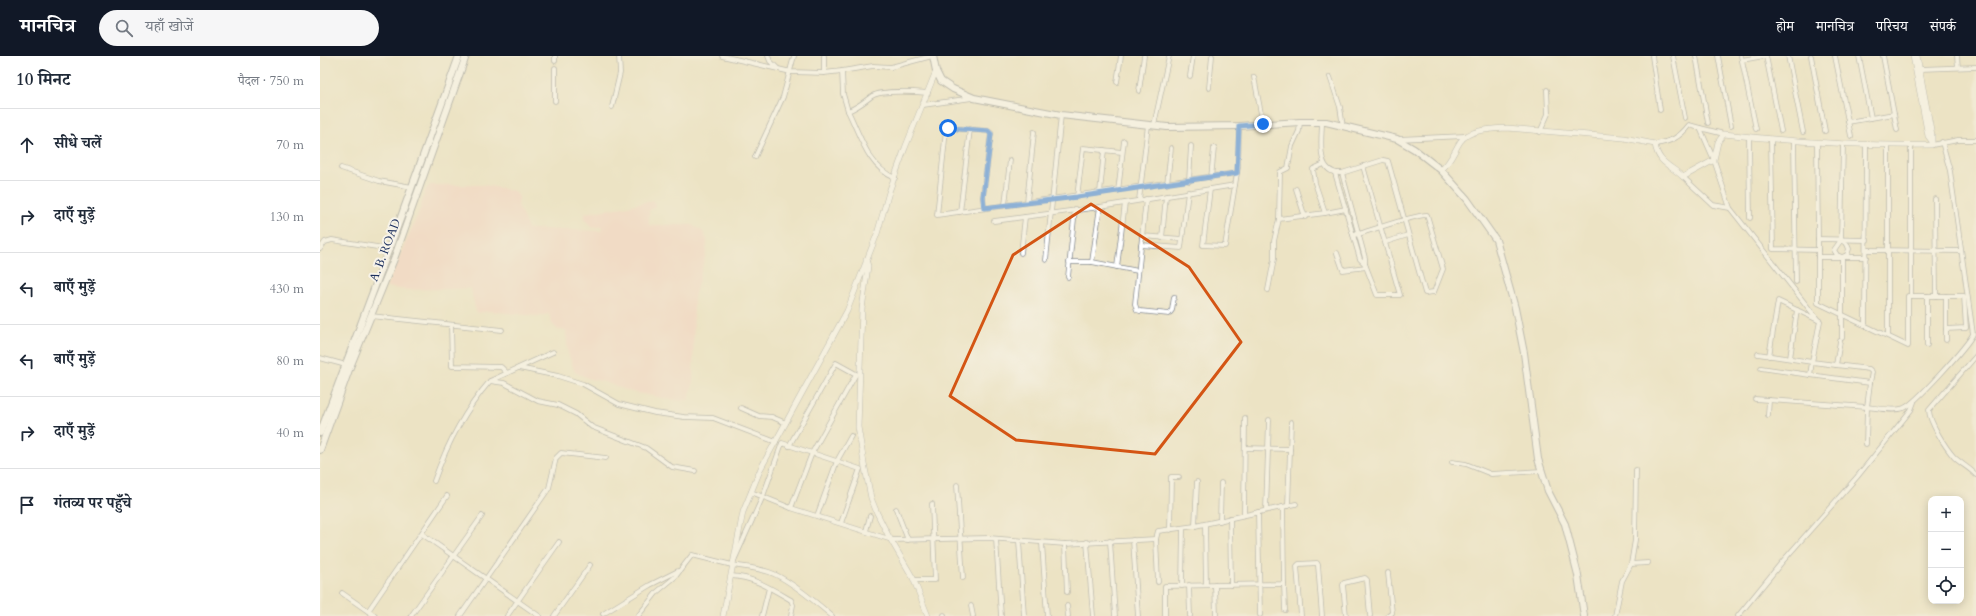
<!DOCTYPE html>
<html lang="hi">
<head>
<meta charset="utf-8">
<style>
	:root { --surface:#fff; --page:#f6f6f7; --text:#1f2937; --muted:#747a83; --line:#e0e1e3; --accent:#111827 }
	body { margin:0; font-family:Cardo,"Noto Serif Devanagari",serif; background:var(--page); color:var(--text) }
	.controls { position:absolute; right:12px; bottom:12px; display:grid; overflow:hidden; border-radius:8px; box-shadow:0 2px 10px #0003 }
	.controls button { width:36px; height:36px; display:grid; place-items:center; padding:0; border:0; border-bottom:1px solid var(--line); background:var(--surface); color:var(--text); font:20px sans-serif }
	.stop { position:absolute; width:12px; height:12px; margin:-9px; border:3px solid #1a73e8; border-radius:50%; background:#fff }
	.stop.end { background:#1a73e8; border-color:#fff; box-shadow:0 1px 4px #0008 }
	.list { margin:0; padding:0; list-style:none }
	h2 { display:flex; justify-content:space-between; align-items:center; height:52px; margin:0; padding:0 16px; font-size:17px }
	h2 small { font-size:13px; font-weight:400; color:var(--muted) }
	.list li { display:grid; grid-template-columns:26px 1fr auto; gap:12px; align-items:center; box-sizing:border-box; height:72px; padding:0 16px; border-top:1px solid var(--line) }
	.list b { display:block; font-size:15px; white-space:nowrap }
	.list em { font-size:13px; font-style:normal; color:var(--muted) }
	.icon { flex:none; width:22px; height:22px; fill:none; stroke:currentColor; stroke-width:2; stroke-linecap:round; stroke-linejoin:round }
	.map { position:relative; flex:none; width:1656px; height:560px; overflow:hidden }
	header { display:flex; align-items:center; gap:24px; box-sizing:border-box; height:56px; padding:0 20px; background:var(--accent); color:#fff }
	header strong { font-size:19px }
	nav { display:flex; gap:22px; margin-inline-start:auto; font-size:14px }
	.search { width:280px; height:36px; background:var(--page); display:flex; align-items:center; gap:10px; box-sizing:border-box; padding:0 14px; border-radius:22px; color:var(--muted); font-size:15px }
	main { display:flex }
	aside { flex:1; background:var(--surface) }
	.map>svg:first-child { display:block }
	.built { fill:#f6d1c5 }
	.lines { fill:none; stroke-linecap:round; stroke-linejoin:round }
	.minor-casing { stroke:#848991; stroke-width:5.5 }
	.tertiary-casing { stroke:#848991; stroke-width:6 }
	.secondary-casing { stroke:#848991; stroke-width:8 }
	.minor { stroke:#fff; stroke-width:4 }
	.tertiary { stroke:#fff; stroke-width:5 }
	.secondary { stroke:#fff; stroke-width:6 }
	.route { stroke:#1a73e8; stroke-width:5 }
	.marked { fill:none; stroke:#d45514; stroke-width:3; stroke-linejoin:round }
	.labels { text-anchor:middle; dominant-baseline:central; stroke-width:4; stroke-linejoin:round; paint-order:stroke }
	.street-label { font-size:12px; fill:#1b2f5e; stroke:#f7f3e8 }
</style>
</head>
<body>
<header>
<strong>मानचित्र</strong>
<div class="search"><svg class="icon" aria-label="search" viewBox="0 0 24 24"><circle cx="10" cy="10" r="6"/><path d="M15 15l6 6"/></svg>यहाँ खोजें</div>
<nav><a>होम</a><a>मानचित्र</a><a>परिचय</a><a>संपर्क</a></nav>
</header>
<main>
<aside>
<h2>10 मिनट<small>पैदल · 750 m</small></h2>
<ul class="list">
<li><svg class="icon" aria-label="ahead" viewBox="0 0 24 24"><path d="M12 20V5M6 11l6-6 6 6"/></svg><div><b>सीधे चलें</b></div><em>70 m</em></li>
<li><svg class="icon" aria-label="right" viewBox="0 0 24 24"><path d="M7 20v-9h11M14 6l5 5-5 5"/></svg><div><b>दाएँ मुड़ें</b></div><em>130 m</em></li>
<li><svg class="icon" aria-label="left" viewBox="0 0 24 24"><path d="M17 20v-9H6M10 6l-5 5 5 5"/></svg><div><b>बाएँ मुड़ें</b></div><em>430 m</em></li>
<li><svg class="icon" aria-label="left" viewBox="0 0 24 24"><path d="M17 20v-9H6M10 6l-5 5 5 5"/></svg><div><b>बाएँ मुड़ें</b></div><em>80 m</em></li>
<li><svg class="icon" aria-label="right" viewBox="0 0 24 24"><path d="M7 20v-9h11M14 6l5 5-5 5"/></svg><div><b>दाएँ मुड़ें</b></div><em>40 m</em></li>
<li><svg class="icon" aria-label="arrive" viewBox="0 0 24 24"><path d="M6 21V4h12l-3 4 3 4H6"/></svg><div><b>गंतव्य पर पहुँचे</b></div></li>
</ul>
</aside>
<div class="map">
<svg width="1656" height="560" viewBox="0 0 1656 560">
	<rect width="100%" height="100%" fill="#f7f3e8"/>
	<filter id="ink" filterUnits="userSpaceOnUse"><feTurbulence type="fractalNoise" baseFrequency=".025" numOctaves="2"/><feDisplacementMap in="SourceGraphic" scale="8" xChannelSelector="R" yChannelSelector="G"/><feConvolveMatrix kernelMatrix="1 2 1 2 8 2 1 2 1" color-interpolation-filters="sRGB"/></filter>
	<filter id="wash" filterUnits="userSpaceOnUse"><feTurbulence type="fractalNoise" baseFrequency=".012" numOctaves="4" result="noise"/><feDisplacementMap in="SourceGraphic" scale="16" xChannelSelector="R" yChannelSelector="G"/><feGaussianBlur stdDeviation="0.9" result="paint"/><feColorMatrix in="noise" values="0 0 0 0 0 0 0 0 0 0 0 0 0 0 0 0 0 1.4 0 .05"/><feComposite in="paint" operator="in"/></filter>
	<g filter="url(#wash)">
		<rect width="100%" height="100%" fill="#ece3c4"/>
		<polygon class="built" points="110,129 164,129 194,135 199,141 198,150 208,173 282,175 282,170 273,172 265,164 265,157 304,151 334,144 335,151 329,154 329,169 372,169 383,176 387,184 386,197 374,241 373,326 369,344 360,345 312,336 282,325 270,323 255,316 248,297 246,274 238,274 232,268 229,258 218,260 170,255 156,257 151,232 86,234 66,231 101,151 105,135"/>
	</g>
	<g filter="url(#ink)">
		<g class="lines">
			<g class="minor-casing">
				<g id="minor">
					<polyline points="235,0 235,5"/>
					<polyline points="402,0 471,16 504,17 522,15 553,10 571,11 612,0"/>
					<polyline points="448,0 450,5 457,12"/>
					<polyline points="1332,0 1340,54"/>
					<polyline points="1353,0 1365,62"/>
					<polyline points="1376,0 1388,67"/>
					<polyline points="1398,0 1411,70"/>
					<polyline points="1421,0 1436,73"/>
					<polyline points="1446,0 1461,75"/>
					<polyline points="1468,0 1483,76"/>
					<polyline points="1491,0 1505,75"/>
					<polyline points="1515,0 1531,80"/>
					<polyline points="1539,0 1551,62"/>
					<polyline points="1563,0 1577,74"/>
					<polyline points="1637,0 1638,11"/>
					<polyline points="1422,4 1444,0"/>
					<polyline points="235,12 235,45"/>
					<polyline points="1600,13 1656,11"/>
					<polyline points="522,15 523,38 528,55"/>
					<polyline points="504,17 504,0"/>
					<polyline points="870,20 873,0"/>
					<polyline points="934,21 943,68"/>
					<polyline points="1010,21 1020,51 1023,71"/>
					<polyline points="797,26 801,0"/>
					<polyline points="889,32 892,0"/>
					<polyline points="819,35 824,0"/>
					<polyline points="603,49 652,42"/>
					<polyline points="292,51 300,17 299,0"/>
					<path d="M1002,66C1002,83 995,119 1022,117L1063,104L1068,105L1105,237L1114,236L1123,213L1107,159C1097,158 1052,174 1039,178L1033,179"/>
					<polyline points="1528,66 1574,58"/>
					<polyline points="834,69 849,0"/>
					<polyline points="1380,72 1404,78"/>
					<polyline points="1220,76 1228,58 1227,34"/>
					<polyline points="1429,81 1430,162"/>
					<polyline points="1078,83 1145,80"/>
					<polyline points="1451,84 1453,193 1498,194"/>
					<polyline points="1474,85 1476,226"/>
					<polyline points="1497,87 1498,183"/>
					<path d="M1335,88C1351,86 1360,81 1369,69L1380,72L1394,104L1410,152L1393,149L1363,121"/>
					<polyline points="1568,89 1568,280"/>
					<polyline points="1612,89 1638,84 1656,84"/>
					<polyline points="1591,90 1591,240"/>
					<polyline points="435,101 463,41 474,0"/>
					<polyline points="1043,110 1080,239 1057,239 1045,208"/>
					<polyline points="21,112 59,125 92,131"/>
					<polyline points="1015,117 1040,203 1045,208 1045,202 1022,117"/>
					<path d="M575,122C548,111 540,79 528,55C538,51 544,46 552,40C562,34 596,36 608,37"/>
					<polyline points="891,122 894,92"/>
					<polyline points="869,125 871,90"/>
					<polyline points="847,128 851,92"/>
					<polyline points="890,133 883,189 905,190 918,111 919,70"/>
					<polyline points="976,133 985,161"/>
					<polyline points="798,135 804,85"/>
					<polyline points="780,137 784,94"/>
					<polyline points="757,141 763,92 802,96"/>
					<polyline points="826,143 815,248 817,254 820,255 849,258 852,254 854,241"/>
					<polyline points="1615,143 1616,240"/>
					<polyline points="819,144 828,69"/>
					<polyline points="707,146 714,76"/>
					<polyline points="685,149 690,104"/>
					<polyline points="664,152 663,141 671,77 668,75 628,72 626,74 617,159 917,117"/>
					<polyline points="1410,152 1498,264"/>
					<polyline points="640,156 650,73"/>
					<polyline points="1005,157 1026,153"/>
					<polyline points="959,163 960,116 968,112 972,90 979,75 980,66"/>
					<polyline points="674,165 780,151 915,129"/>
					<polyline points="822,180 862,183"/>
					<polyline points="842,182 846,140"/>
					<polyline points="1521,184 1523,88"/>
					<polygon points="1521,184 1527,188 1529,193 1527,199 1522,201 1517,199 1514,194"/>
					<polyline points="1066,186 1088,179"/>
					<polyline points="821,189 861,192 868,136"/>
					<polyline points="0,193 5,186 12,184 70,193"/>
					<polyline points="1546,194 1640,195"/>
					<polyline points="701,197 705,161"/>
					<polyline points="1017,197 1023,214 1046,211"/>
					<polyline points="1498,201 1498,183 1547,184"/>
					<polyline points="1522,201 1522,282"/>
					<polyline points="1546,201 1498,201 1498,247 1588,290 1588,240 1607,240 1607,289"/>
					<polyline points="726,204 741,59"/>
					<polyline points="749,206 772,206 818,215"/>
					<polyline points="772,206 780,151"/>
					<polyline points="797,211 805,147"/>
					<polyline points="748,221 755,153"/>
					<polyline points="948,234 954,203 954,185 959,163 1005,157 995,127 993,113 1004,108"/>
					<polyline points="1607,240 1644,240 1646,272 1626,273"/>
					<polyline points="1626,240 1626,284"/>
					<polyline points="51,260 182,274"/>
					<polyline points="131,269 132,310 181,311 187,317"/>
					<polyline points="1545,270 1546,89"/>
					<polyline points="1438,298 1492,306 1490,319 1441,312"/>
					<polyline points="1449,300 1458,245 1500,265 1492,306 1516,309 1520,285"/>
					<path d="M1656,300L1609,354C1609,366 1626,392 1634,401C1641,408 1650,412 1656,419"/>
					<polyline points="0,302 26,309"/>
					<polyline points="1470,302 1477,254"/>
					<polyline points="1516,309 1549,313 1552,316 1550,327"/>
					<polyline points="199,312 238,320 263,328 299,348 335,357 364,361 393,362 456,386"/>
					<polyline points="170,325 233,296"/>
					<polyline points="1435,343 1547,351 1550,327 1490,319"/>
					<polyline points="421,352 439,360 452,361 466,367"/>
					<polyline points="1448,359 1449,344"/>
					<path d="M1546,388L1547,351C1558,352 1574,356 1584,352C1595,348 1648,289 1653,278L1630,115L1622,86"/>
					<polyline points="469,390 516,307 536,318 492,397 471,452"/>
					<polyline points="925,392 970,393"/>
					<polyline points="1132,406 1146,408 1171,418 1222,415"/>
					<path d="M114,425C127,388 144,355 170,325L184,327L218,345L238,349L256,358L272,371L326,392L352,411L375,415"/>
					<polyline points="637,429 643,522"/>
					<polyline points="431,436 471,452 572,484 669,482 745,488 836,483"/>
					<polyline points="968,450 971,366"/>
					<polyline points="576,453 588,484"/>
					<polyline points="946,454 949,364"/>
					<polyline points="938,456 940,559"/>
					<polyline points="924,459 925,362"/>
					<polyline points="497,460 517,405 531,380"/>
					<polyline points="910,462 911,529"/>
					<polyline points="900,465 901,427"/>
					<polyline points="885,468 886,529"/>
					<polyline points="875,470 877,426"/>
					<polyline points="850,474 851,421 859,421"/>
					<polyline points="546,475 550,460"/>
					<polyline points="102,478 219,560"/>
					<polyline points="676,483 681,560"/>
					<polyline points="813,484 818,560"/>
					<polyline points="699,485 704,560"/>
					<polyline points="790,485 795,560"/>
					<polyline points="767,486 773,560"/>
					<polyline points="722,487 727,560"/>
					<polyline points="745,488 747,536"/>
					<polyline points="1311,508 1315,484 1316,414"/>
					<polyline points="1068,517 1072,557 1068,560"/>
					<path d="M411,520C434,521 452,533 471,544L473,549L471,560"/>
					<polyline points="594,524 615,524 612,448"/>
					<polyline points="838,526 836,483 838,475 875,470 976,448"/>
					<polyline points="964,528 965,554"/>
					<polyline points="869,529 870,560"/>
					<polyline points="895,529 896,560"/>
					<polyline points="862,530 863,472"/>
					<polyline points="22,537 55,560"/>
					<polyline points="651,550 653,560"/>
					<polyline points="747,550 748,560"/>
					<polyline points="48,555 127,440"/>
					<polyline points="283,558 330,529 358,515"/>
					<polyline points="624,559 624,560"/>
					<polyline points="91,560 162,460"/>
					<polyline points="140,560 229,432 236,402 241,397 286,402"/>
					<polyline points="187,560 239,486"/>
					<polyline points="234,560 270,509"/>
					<polyline points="318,560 337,536 355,521 372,499 412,509"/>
					<polyline points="442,560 449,532"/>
					<path d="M512,560C497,547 467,522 449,516C437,512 425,511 412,509L443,440L462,387L540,413L521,467"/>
					<polyline points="845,560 845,530 964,528 963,451"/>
					<polyline points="981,560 977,510 979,508 997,507 998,509 1002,560"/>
					<polyline points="1026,560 1023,529 1024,527 1045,522 1047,524 1050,560"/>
					<polyline points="1295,560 1302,525 1311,508 1328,507"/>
					<polyline points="1418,560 1462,506 1537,421 1591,354 1594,346"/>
				</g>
			</g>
			<g class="tertiary-casing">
				<g id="tertiary">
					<polyline points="1593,0 1608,80 1611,84"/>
					<path d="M1121,114C1131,106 1133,97 1140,86C1148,73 1174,73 1187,72L1304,82L1335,88C1338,108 1351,109 1363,121L1394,104L1398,86L1404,78C1473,86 1542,90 1612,89V79L1597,0"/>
					<polyline points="546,204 548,210 542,253 538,371 544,407 551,442 557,457 568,479 593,522 608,560"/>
					<polyline points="403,560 423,456 441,412 527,255 557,178 569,136 585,92 616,15"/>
				</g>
			</g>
			<g class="secondary-casing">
				<g id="secondary">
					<polyline points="613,0 616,15 621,25 633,33 654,42 741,59 847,71 919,70 980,66 1006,66 1077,83 1094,93 1121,114 1147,143 1176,184 1195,252 1204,297 1218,403 1228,435 1245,468 1258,519 1264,560"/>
					<polyline points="0,377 81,161 139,0"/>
					<polyline points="0,394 30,311 74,203 146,0"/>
				</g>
			</g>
			<use href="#minor" class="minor"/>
			<use href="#tertiary" class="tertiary"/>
			<use href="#secondary" class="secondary"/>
		</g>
	</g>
	<g class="lines" filter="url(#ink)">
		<polyline class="route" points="628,72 668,75 671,78 663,141 664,152 757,141 917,117 919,70 943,68"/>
	</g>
	<path d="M0 0H1656V560H0ZM771,148L869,211L921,286L835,398L696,384L630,340L693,199Z" fill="#ece3c4" fill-opacity=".55" fill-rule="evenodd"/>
	<path class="marked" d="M771,148L869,211L921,286L835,398L696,384L630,340L693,199Z"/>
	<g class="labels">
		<g class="street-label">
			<text transform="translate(65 194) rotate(-69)">A. B. ROAD</text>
		</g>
	</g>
</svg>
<div class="controls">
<button>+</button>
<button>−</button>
<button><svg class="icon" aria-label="locate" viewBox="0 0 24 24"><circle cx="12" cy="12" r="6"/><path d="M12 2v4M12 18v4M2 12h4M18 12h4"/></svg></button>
</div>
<div class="stop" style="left:628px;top:72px"></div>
<div class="stop end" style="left:943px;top:68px"></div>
</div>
</main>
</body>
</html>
